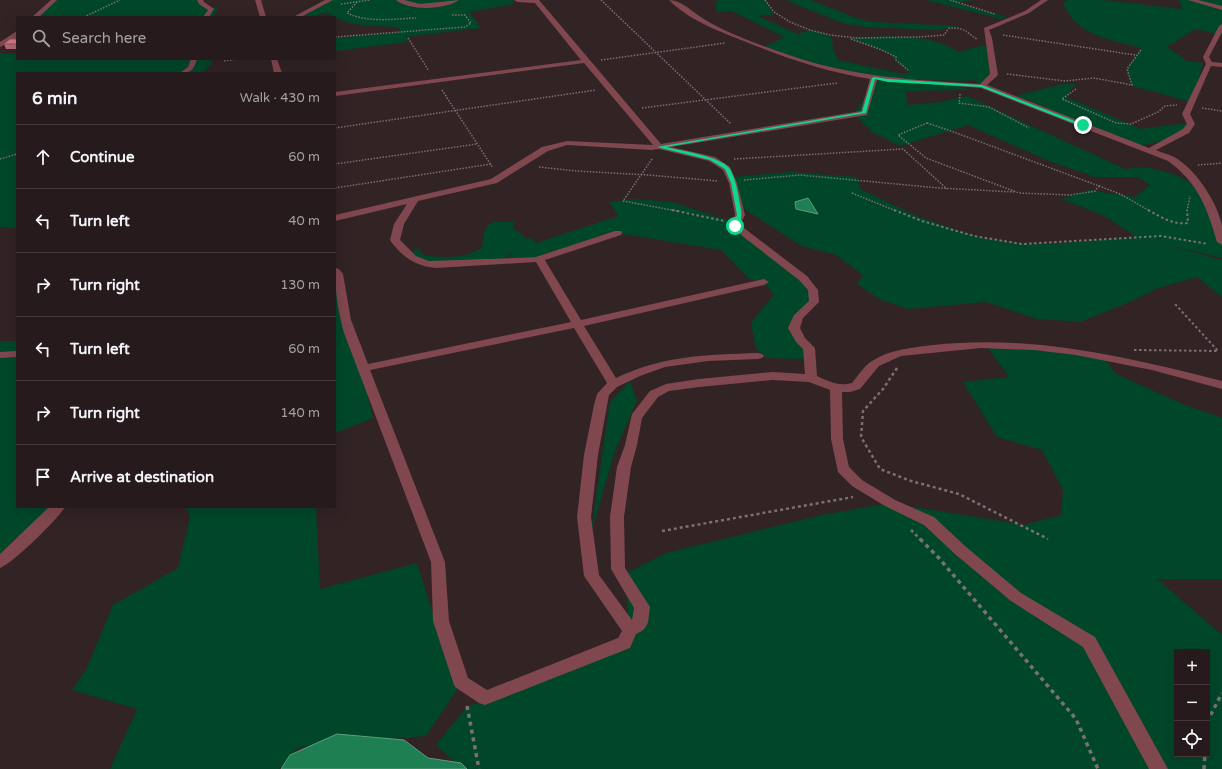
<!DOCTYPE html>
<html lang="en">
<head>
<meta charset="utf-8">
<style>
	:root { --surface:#261a1c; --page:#322729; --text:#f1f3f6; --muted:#a4a1a3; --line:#42383b }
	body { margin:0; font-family:"Varela Round",sans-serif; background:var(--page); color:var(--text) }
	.controls { position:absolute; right:12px; bottom:12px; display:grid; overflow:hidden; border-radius:0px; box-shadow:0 4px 16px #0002 }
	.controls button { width:36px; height:36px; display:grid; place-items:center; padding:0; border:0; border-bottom:1px solid var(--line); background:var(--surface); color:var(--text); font:20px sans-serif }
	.stop { position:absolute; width:12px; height:12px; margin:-9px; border:3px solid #0ed98a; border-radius:50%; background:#fff }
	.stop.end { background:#0ed98a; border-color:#fff; box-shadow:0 1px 4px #0008 }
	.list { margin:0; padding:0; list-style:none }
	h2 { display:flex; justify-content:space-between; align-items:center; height:52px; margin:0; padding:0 16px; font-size:17px }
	h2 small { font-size:13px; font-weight:400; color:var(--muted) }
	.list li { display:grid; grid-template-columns:26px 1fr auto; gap:12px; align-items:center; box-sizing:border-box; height:64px; padding:0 16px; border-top:1px solid var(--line) }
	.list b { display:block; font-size:15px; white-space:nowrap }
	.list em { font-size:13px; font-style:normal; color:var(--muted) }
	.icon { flex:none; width:22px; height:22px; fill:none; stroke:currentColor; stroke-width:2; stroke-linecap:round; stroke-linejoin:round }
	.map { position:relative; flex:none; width:1222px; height:769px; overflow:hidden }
	.search { position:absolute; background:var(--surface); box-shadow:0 4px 16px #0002; left:16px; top:16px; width:320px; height:44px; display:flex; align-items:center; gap:10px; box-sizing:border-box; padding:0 14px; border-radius:0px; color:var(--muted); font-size:15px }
	.panel { position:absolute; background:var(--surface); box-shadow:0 4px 16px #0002; left:16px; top:72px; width:320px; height:436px; border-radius:0px }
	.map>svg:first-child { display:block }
	.green { fill:#00472a; fill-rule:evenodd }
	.water { fill:#1d7f52; stroke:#5d9e7f }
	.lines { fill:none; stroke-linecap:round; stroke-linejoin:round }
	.path-far3 { stroke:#7d7072; stroke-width:1.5; stroke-dasharray:1.5 1.5; stroke-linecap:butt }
	.path-far2 { stroke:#7d7072; stroke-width:2; stroke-dasharray:2.5 2.5; stroke-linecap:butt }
	.path-far1 { stroke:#7d7072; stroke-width:2.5; stroke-dasharray:3 3; stroke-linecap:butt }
	.path { stroke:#7d7072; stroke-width:3.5; stroke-dasharray:4 4; stroke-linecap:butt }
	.service { fill:#80474f; fill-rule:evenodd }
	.minor { fill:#80474f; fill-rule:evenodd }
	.wall { fill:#b36671 }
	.building { fill:#d07783; stroke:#92535c }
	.route { fill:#0ed98a }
</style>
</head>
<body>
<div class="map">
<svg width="1222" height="769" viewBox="0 0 1222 769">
	<rect width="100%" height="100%" fill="#322325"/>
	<g class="green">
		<polygon points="55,0 200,0 211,9 213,8 219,7 213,17 37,17"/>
		<path d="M330,0H514L513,4L469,12L481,28L404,37L408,38L407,42L335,51V38L401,32L398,27C369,26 352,27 326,13L312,17H296Z"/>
		<path d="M718,0H765L772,11L775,14L758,16L797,34L811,30L826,34L832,39L833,49L838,60L898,73L936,74L910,73L889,53L851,38C883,36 932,33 958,52L985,45L994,75L979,84L974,80L960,81L879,78L956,85L970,90L905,91L908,105L941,102L967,96L1125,169L1145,167L1174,174L1201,188L1222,230V258L1160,243L1222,260V297L1197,277L1158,288L1130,302L1080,322L1037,319L986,302L908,309L881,300L857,284L863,275L836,255L802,246L741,207L733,177L791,172L857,177L860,189L917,216L977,237L1022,244L1062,243L1137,237L1104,216L1062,199L1089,190L1135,197L1150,185L1138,177H1095L1049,161L968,125L900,146L872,132L854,114L878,79L819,66L765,47L784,37L732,11L717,12L715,4Z"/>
		<polygon points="787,0 811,0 856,18 872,22 958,26 938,30 865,27 845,24 799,6"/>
		<polygon points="926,0 974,0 956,3 1008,17 1001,19"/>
		<path d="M1067,0H1104L1182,9L1179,0H1222V35L1195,29L1167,47L1187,61L1203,63L1192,102L1132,86L1127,69L1141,48C1110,39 1078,37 1063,4Z"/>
		<polygon points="0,53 17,54 17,59 211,59 212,64 202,73 17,73 17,228 0,227"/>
		<polygon points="1063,84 1075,84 1066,97 1141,129 1187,123 1189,128 1169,140 1137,146 1083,125 1026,99 1011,97"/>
		<path d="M634,199L672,202L736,223L796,272L813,295L798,317V335L809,348L805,359L766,358L756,348L751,323L774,295L764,282L749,279L721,250L618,233L547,258H508L516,248L505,259L429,265L410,253L418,248L424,255C442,258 467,259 482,247L485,229L492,222H514L513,228L527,239L531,238L536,243L619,216L609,202Z"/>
		<polygon points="335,288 353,339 373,418 335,433"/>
		<polygon points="0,341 17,341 17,507 51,507 0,558"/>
		<path d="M1015,347L1103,357L1116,374L1185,405L1222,418V579H1157L1222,635V769H463L436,745L467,707L630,637L625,574L666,553L822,515L890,503L1024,525L1061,515L1063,490L1042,450L997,437L963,382L1009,377L988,348ZM1177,652H1207V754H1177Z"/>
		<polygon points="630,381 637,400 615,451 591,533 610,402"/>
		<polygon points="186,507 316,507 320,589 417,563 457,690 426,736 298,747 279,769 110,769 137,709 72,690 86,670 113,605 178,568 190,517"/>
	</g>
	<g class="water">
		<polygon points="808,198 818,214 796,209 795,202"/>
		<polygon points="337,734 404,740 428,758 461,763 467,769 281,769 290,755"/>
	</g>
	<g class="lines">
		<g class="path-far3">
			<polyline points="601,0 731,124"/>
			<path d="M765,0L774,12L790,22L810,30L830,35L857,38L920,37L944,35L949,28C967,28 964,31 977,39"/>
			<polyline points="950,0 995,14"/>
			<path d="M357,2L347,13C368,23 393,19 416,18"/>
			<polyline points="341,4 370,0"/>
			<polyline points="84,17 120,0"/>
			<polyline points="1003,35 1135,55"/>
			<polyline points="335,37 465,27 471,23 465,15 451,15"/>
			<polyline points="408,38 429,71"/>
			<polyline points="851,39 882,50 896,57 896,60 908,70"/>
			<polyline points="601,60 725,43"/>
			<polyline points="224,61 238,59"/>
			<polyline points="1007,74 1065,81 1094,78 1132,85 1127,69 1141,50"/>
			<polyline points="1076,89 1062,99 1116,123 1131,124 1158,112 1165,106 1177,105"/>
			<polyline points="442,90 493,168"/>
			<polyline points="960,94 959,103 989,107 1029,128"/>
			<polyline points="642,108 837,83"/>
			<polyline points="1202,108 1222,111"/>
			<polygon points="927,123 951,131 1099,186 1095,191 1071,195 1019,193 926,158 898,135"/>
			<polyline points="335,128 596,90"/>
			<polyline points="0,159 17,154"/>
			<polyline points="652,159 623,201 677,211"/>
			<polyline points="734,159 903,149 947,189"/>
			<polyline points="335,164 477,144"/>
			<polyline points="1198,165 1222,163"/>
			<polyline points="539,167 576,171 648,175 718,181"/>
			<polyline points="744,180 800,175 939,188 1014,192"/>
			<polyline points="1099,186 1120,194 1150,211"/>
			<polyline points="335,188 491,164"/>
			<polyline points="852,193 896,211"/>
			<polyline points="1187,211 1190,196"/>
		</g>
		<g class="path-far2">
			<polyline points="672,210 724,221"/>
			<polyline points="894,210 922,221 974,236 1022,244 1161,236 1208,244"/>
			<path d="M1148,210C1161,217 1173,225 1188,223L1187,210"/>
			<polyline points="1134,350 1218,351 1175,304"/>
		</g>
		<g class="path-far1">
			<polyline points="897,368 883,389 863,411 861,437 880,469 911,481 959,494 1048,539"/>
			<polyline points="911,530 921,540"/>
			<polyline points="662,531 853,497"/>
		</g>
		<g class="path">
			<polyline points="920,539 938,557 1076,719 1098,769"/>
			<polyline points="467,706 479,769"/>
			<polyline points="1207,722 1222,693"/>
			<polyline points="1204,769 1205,754"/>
		</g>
		<polygon class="service" points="615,231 621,231 622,233 621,235 542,261 539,262 535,259 536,257"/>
		<g class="minor">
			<polygon points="51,0 57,0 39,17 32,17"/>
			<polygon points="197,0 203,0 204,2 213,8 214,9 209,17 203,17 208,10 199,4"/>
			<polygon points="255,0 261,0 266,17 260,17"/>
			<polygon points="325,0 333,0 301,17 293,17"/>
			<path d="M396,0H404L420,4L459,0C445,10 409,11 396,0Z"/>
			<path d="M514,0H539L661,144L861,111L870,79C825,72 783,57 741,40C716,30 689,20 669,0C680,0 689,9 698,15C720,31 760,45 786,54C849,77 915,80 980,84L990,74L984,28L1025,11L1041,0H1048L1029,13L989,30L992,38L998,75L987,85L1149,148L1183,129L1187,124L1182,114L1206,64L1203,57L1219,26L1222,24V32L1209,57L1212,62L1222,63V67L1211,66L1190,114L1195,124L1189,133L1156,150C1162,153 1168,154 1174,157C1195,168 1218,203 1222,226C1222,232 1222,239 1222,245L1217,242C1207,207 1198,183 1168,161L981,88L877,80L867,115L671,147L715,157L730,167L737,183L745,215L740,225L807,276L818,290L819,302L803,318L800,328L805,338L815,348L817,376C828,381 839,387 852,383C858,376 864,366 872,361C891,349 911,348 933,345C1031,334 1127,357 1222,381V389L1152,370L1076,355L1034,350L981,348L901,356L879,366L860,389L850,392H842L843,439L849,467L862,480L895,500L934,517L965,546L1021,593L1095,637L1168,769H1149L1083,647L1011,601L955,554L924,525L885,506L852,486L838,472L831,439L830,390L809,382L773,380L699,387L669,391L658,397L642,418L637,445L631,467L624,517L625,568L650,607C648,621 650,628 636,634L630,648L485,705L479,703L455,687L453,682L433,621L431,562L344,333C338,312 335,290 335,268L339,269L343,274L351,320L368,364L571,322L536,262L436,268C415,266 402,257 390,240L394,224L407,204L335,221V215L491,179L542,147L567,141L653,145L584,63L335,96V92L581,60L535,3L517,2ZM567,145L652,150L659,149L709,161L723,170L729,183L735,215L730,226L732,228L799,280L808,290L809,301L794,315L788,328L796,342L803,349L805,374L773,372L699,379L666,384L650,391L632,414L625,445L617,467L610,517L611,569L634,608L632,620L599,575L591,517L598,455L609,395L617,387L640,376L665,367L708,361L758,359L762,358L764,356L762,354L758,353C706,355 664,355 616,378L584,326L764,285L769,282L764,279L581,320L543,257L429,261L416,256L400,240L404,224L418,201L497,183L548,151ZM574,328L607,383L597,394L594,405L584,455L577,517L584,576L622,631L618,638L487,690L468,678L449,621L445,562L370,370Z"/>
			<polygon points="1188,0 1198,0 1222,6 1222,10"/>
			<polygon points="17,31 17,37 12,41 0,47 0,42"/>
			<path d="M191,59H197C194,69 192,73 180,73L188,67Z"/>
			<polygon points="271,59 277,59 282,73 274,73"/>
			<polygon points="17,351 17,357 0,358 0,352"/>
			<path d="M49,507H65C58,519 12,564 0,568V554Z"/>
		</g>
	</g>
	<polygon class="wall" points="17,39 17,49 6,49 4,44"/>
	<polygon class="building" points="10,39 17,39 17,44 4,44"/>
	<path class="route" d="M874,77L888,79L982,85L1085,125L1081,126L981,87L888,82L875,79L866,113L666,147C681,151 721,156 730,169C736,180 738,193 740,205C742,213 743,222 735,227L732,226L737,215L731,183L725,169L710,160L657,147L862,112L872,78Z"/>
</svg>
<div class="controls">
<button>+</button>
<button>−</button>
<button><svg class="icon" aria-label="locate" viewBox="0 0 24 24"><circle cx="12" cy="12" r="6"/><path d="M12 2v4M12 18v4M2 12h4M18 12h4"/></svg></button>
</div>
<div class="stop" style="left:735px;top:226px"></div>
<div class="stop end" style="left:1083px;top:125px"></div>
<div class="search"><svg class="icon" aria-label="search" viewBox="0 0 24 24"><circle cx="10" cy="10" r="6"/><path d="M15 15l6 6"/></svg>Search here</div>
<section class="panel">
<h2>6 min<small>Walk · 430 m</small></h2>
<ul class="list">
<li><svg class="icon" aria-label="ahead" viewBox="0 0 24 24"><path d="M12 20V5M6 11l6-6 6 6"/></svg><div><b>Continue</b></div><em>60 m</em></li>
<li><svg class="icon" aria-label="left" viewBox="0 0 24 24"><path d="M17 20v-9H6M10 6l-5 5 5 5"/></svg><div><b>Turn left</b></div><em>40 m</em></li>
<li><svg class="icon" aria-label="right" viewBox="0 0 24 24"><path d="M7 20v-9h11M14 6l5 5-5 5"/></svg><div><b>Turn right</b></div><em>130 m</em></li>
<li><svg class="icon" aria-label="left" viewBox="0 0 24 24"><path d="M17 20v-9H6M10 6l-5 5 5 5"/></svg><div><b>Turn left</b></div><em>60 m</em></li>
<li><svg class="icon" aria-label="right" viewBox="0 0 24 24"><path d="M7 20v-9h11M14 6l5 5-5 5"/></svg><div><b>Turn right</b></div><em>140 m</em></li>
<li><svg class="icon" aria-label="arrive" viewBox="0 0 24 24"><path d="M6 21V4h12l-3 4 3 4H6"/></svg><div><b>Arrive at destination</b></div></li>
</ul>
</section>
</div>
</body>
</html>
